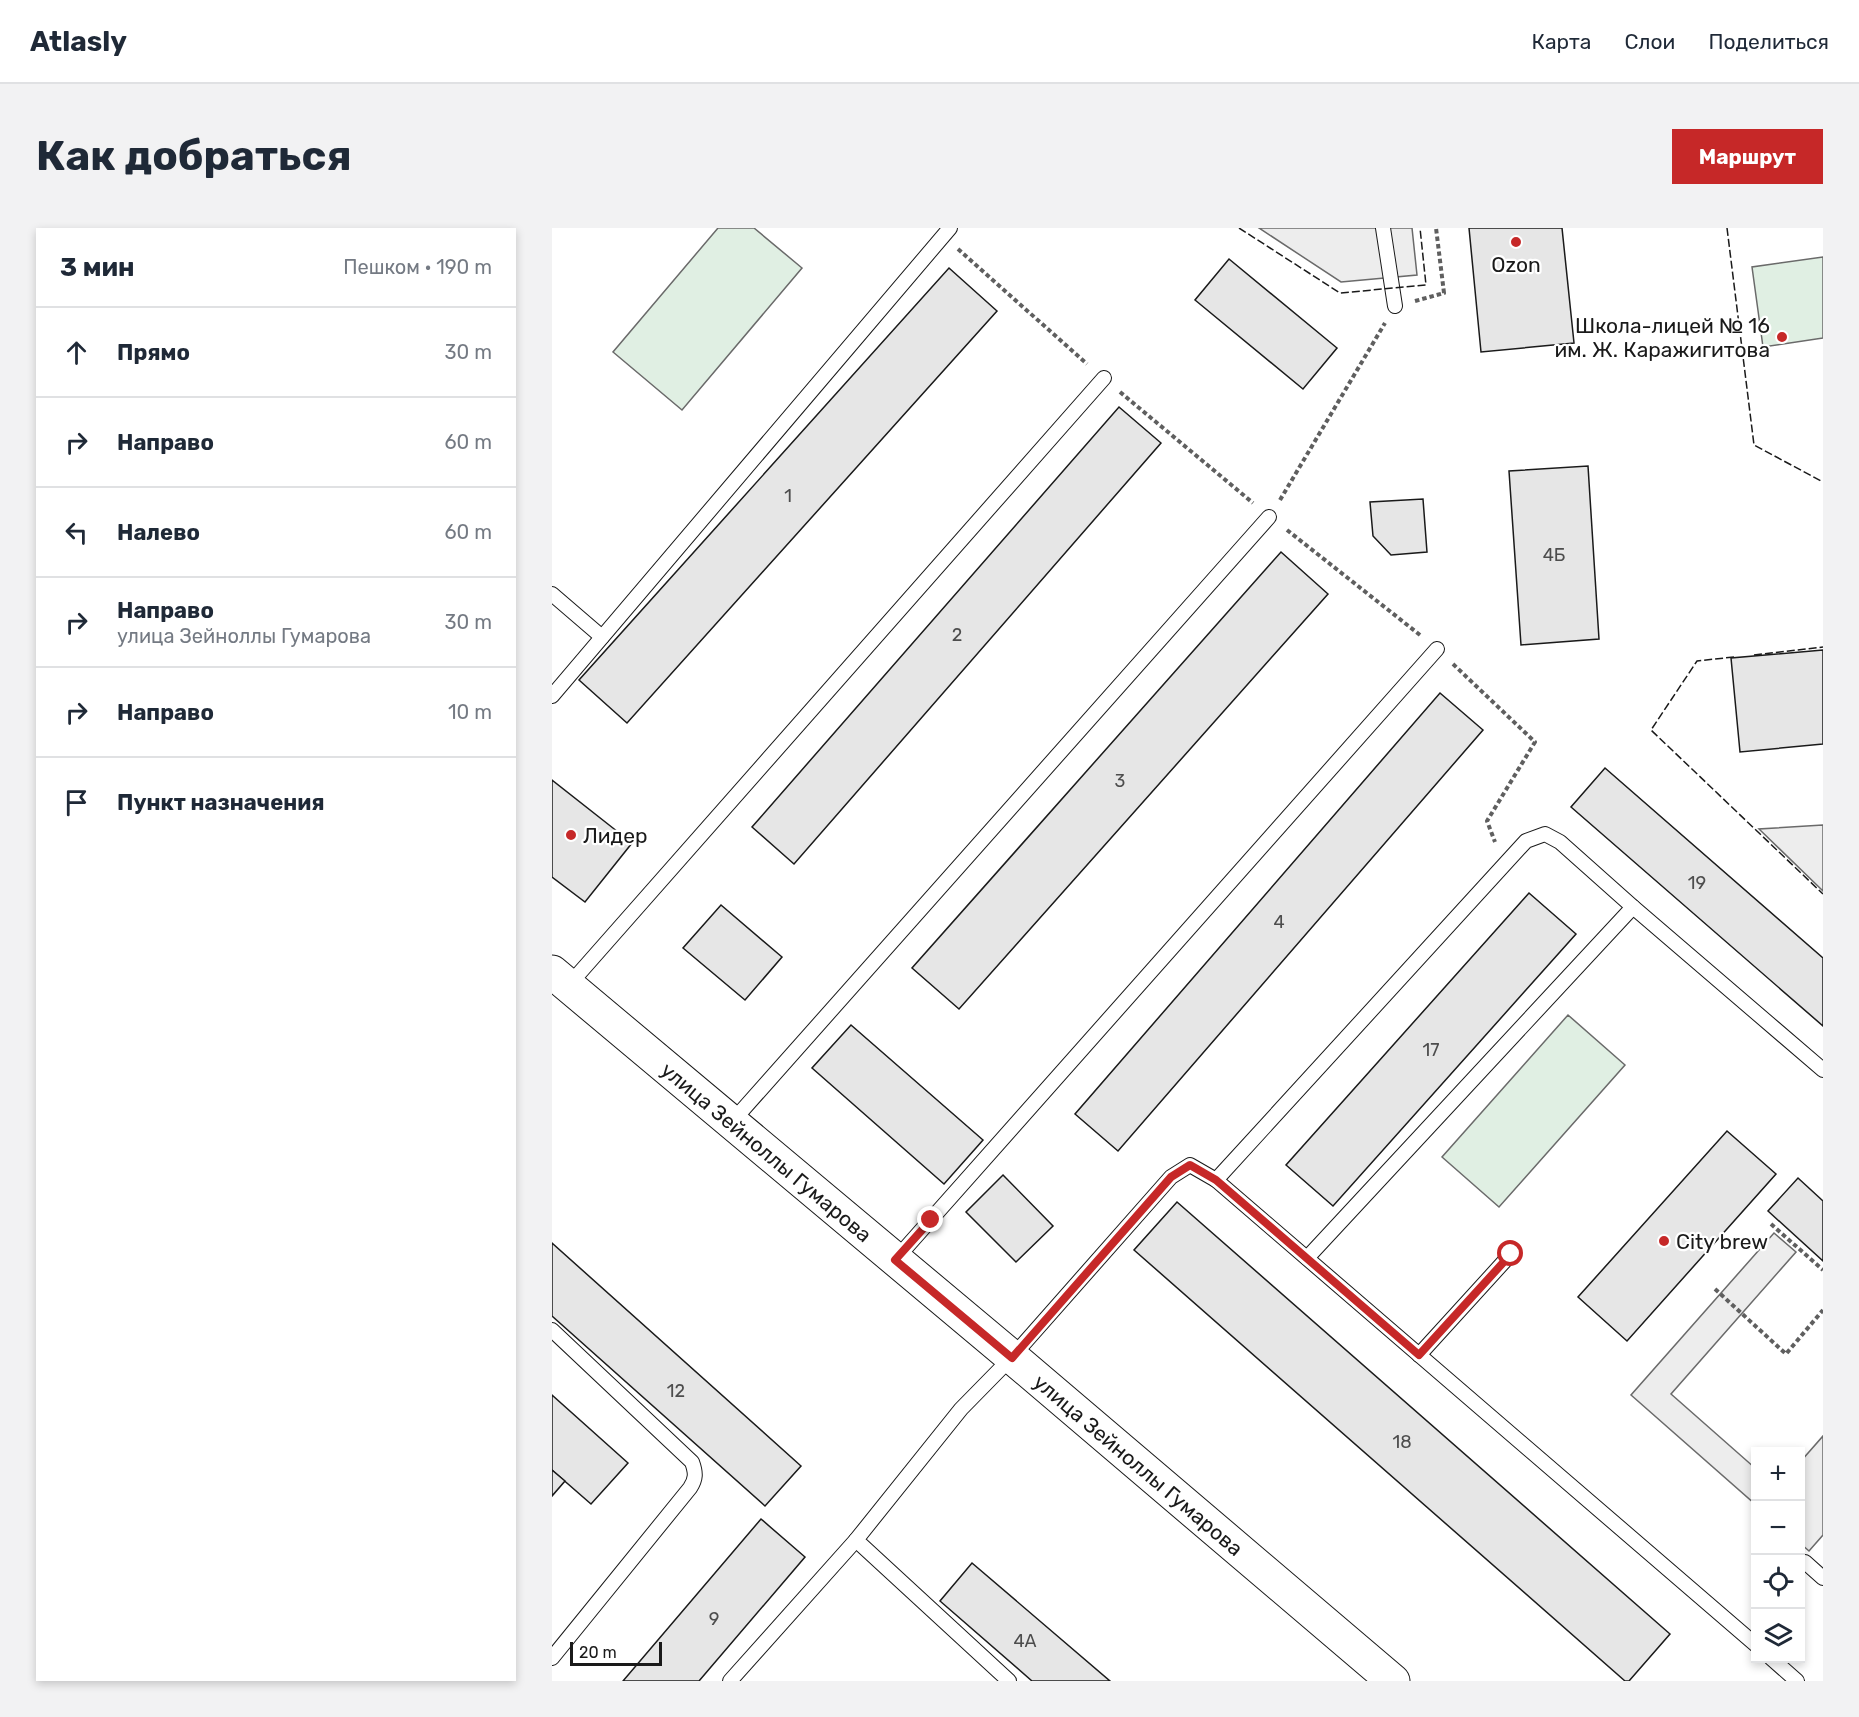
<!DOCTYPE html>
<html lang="ru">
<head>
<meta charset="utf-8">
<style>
	:root { --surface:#fff; --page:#f2f2f3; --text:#1f2937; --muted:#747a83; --line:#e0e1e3; --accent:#c62828 }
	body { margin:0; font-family:Rubik,sans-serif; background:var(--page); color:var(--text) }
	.controls { position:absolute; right:18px; bottom:18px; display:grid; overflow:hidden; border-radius:0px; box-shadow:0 3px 9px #0003 }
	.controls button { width:54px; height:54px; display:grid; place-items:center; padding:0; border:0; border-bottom:2px solid var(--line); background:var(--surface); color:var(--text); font:30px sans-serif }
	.scale { position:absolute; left:18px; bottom:15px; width:92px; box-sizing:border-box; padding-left:6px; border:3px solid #1a1a1a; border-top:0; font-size:16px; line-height:21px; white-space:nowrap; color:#1a1a1a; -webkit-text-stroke:4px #fff; paint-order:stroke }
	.stop { position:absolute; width:18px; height:18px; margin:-14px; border:4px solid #c62828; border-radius:50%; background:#fff }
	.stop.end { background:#c62828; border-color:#fff; box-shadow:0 2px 6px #0008 }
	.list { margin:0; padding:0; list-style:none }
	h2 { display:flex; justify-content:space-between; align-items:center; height:78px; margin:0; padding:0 24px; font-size:26px }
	h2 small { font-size:20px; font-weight:400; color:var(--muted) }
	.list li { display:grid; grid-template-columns:39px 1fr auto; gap:18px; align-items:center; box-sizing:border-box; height:90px; padding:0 24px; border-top:2px solid var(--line) }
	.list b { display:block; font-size:22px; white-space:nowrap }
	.list p { margin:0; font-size:20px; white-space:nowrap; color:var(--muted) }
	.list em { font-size:20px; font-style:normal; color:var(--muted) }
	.icon { flex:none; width:33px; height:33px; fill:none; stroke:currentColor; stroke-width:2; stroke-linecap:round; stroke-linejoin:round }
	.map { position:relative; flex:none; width:1271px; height:1453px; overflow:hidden; border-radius:0px }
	header { display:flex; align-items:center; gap:36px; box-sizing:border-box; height:84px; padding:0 30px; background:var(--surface); border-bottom:2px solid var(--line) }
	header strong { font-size:28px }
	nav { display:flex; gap:33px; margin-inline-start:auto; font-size:21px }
	.intro { display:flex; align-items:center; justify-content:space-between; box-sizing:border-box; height:144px; padding:0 36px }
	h1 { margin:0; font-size:42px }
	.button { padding:15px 27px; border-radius:0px; background:var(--accent); color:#fff; font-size:21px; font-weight:700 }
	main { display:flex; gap:36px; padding:0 36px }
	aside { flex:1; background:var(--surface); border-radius:0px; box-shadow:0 3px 9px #0003 }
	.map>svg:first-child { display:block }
	.green { fill:#e0efe3; stroke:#6a6a6a; stroke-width:1.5 }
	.parking { fill:#ededed; stroke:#6a6a6a; stroke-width:1.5 }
	.building { fill:#e6e6e6; stroke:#1a1a1a; stroke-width:1.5 }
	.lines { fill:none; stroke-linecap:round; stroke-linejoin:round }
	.lane-casing { stroke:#1a1a1a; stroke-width:16 }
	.primary-casing { stroke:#1a1a1a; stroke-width:35 }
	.path { stroke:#5f5f5f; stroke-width:4; stroke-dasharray:4.5 3; stroke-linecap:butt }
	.lane { stroke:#fff; stroke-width:14 }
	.primary { stroke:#fff; stroke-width:33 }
	.fence { stroke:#1a1a1a; stroke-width:1.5; stroke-dasharray:8 3; stroke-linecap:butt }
	.route { stroke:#c62828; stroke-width:8 }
	.poi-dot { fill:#c62828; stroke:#fff; stroke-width:2 }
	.labels { text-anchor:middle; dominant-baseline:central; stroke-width:4.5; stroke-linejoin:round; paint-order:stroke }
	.number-label { font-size:18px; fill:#4d4d4d }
	.poi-label { font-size:21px; fill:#1a1a1a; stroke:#fff; text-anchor:start }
	.street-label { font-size:21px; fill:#1a1a1a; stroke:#fff }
</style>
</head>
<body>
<header>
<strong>Atlasly</strong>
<nav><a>Карта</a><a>Слои</a><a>Поделиться</a></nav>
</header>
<div class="intro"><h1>Как добраться</h1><a class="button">Маршрут</a></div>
<main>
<aside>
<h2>3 мин<small>Пешком · 190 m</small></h2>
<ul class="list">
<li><svg class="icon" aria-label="ahead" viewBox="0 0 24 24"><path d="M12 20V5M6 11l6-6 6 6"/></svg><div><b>Прямо</b></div><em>30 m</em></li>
<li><svg class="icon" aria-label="right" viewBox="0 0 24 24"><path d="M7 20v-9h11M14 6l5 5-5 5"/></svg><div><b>Направо</b></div><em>60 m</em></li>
<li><svg class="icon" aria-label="left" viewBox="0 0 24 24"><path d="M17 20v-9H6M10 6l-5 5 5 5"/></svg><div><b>Налево</b></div><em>60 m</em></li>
<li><svg class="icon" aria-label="right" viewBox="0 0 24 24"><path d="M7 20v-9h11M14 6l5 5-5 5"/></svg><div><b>Направо</b><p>улица Зейноллы Гумарова</p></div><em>30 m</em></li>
<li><svg class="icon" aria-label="right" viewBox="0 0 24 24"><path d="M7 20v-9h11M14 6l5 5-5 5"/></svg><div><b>Направо</b></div><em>10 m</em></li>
<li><svg class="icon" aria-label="arrive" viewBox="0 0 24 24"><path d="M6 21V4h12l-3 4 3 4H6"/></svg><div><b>Пункт назначения</b></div></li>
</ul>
</aside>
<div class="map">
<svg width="1271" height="1453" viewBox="0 0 1271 1453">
	<rect width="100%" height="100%" fill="#fff"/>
	<g class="green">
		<polygon points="166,0 202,0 250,40 130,182 61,124"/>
		<polygon points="1271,29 1271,110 1211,119 1200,39"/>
		<polygon points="1016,787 1073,837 947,979 890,929"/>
	</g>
	<g class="parking">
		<polygon points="707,0 860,0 865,47 789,54"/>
		<polygon points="1271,597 1271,663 1207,601"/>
		<polygon points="1222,1005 1244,1024 1119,1166 1203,1240 1203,1276 1079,1167"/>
		<polygon points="1271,1208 1271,1307 1257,1323 1249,1316 1249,1233"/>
	</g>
	<g class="building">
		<polygon points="917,0 1010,0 1022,115 929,124"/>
		<polygon points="677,31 785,120 751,161 643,72"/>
		<polygon points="397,40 445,83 75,495 27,452"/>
		<polygon points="567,179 609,215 242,636 200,599"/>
		<polygon points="1036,238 1047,411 969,417 957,243"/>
		<polygon points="871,271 875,324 839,327 821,308 818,274"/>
		<polygon points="729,324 776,366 407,781 360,740"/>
		<polygon points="1271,422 1271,516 1188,524 1179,430"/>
		<polygon points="888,465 931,502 566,923 523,886"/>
		<polygon points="1053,540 1271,730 1271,798 1019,579"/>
		<polygon points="0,552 80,615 33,674 0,649"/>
		<polygon points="977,665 1024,706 781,978 734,937"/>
		<polygon points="169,677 230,729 193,772 131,720"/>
		<polygon points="299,797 431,912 392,956 260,840"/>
		<polygon points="1175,903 1224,946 1075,1113 1026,1069"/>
		<polygon points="451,947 501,998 464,1034 414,984"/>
		<polygon points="1246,950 1271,973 1271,1033 1216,983"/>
		<polygon points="625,974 1118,1406 1077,1453 1073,1453 582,1022"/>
		<polygon points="0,1015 249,1238 213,1278 0,1088"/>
		<polygon points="0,1167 76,1235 39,1276 0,1242"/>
		<polygon points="0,1242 13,1253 0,1268"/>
		<polygon points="209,1291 253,1329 147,1453 71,1453"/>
		<polygon points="420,1335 558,1453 480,1453 388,1373"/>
	</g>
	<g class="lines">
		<g class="lane-casing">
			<g id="lane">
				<polyline points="831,0 843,78"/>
				<polyline points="0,366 50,409"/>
				<polyline points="0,468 398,0"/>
				<polyline points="16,758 552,150"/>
				<polyline points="179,895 717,289"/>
				<polyline points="664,952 974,613 993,606 1008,614 1081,679 1271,842"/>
				<polyline points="755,1030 1081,679"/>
				<polyline points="343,1032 885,421"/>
				<path d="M0,1102L140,1234C144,1245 144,1251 138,1260L0,1430"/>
				<polyline points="867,1127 959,1026"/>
				<polyline points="1253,1334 1271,1350"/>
				<polyline points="1219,1430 1245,1453"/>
				<polyline points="178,1453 304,1312"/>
				<polyline points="457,1453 304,1312 409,1181 460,1129 619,949 638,937 664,952 1204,1417"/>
			</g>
		</g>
		<g class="primary-casing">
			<g id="primary">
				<path id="s1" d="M0,744L460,1129L841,1453"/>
			</g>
		</g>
		<g class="path">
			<polyline points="406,21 535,136"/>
			<polyline points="863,73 892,65 884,0"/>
			<polyline points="568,164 701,275"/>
			<polyline points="728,272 833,95"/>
			<polyline points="735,302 868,407"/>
			<polyline points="901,436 983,514 935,593 943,614"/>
			<polyline points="1219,996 1271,1042"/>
			<polyline points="1163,1061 1234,1126 1271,1082"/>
		</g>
		<use href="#lane" class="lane"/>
		<use href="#primary" class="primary"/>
		<g class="fence">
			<polyline points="687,0 788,65 874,57 868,0"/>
			<polyline points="1175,0 1202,217 1271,254"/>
			<polyline points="1202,427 1271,419"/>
			<polyline points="1182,429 1145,433 1099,502 1271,666"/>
		</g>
	</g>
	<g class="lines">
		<polyline class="route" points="379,992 343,1032 460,1130 619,949 638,937 664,952 867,1127 959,1026"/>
	</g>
	<g class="poi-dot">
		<circle cx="964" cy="14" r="6"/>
		<circle cx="1230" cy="109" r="6"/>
		<circle cx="19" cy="607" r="6"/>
		<circle cx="1112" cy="1013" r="6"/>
	</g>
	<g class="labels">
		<g class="number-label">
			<text x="236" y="268">1</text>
			<text x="1002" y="327">4Б</text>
			<text x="405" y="407">2</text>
			<text x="568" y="553">3</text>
			<text x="1145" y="655">19</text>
			<text x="727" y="694">4</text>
			<text x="879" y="822">17</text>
			<text x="124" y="1163">12</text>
			<text x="850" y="1214">18</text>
			<text x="162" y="1391">9</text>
			<text x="473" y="1413">4А</text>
		</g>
		<g class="poi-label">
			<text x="964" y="36" text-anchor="middle">Ozon</text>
			<text x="1218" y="97" text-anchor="end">Школа-лицей № 16<tspan x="1218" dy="24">им. Ж. Каражигитова</tspan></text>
			<text x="31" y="607">Лидер</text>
			<text x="1124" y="1013">City brew</text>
		</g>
		<g class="street-label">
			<text stroke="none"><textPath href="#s1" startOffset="280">улица Зейноллы Гумарова</textPath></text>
			<text stroke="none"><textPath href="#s1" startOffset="766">улица Зейноллы Гумарова</textPath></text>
		</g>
	</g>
</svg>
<div class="controls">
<button>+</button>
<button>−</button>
<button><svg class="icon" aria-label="locate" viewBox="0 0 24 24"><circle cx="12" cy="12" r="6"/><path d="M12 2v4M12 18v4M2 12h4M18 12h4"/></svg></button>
<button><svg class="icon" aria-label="layers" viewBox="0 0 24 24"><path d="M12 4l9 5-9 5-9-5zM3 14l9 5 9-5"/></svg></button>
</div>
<div class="scale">20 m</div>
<div class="stop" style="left:959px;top:1026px"></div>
<div class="stop end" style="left:379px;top:992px"></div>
</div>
</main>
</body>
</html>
